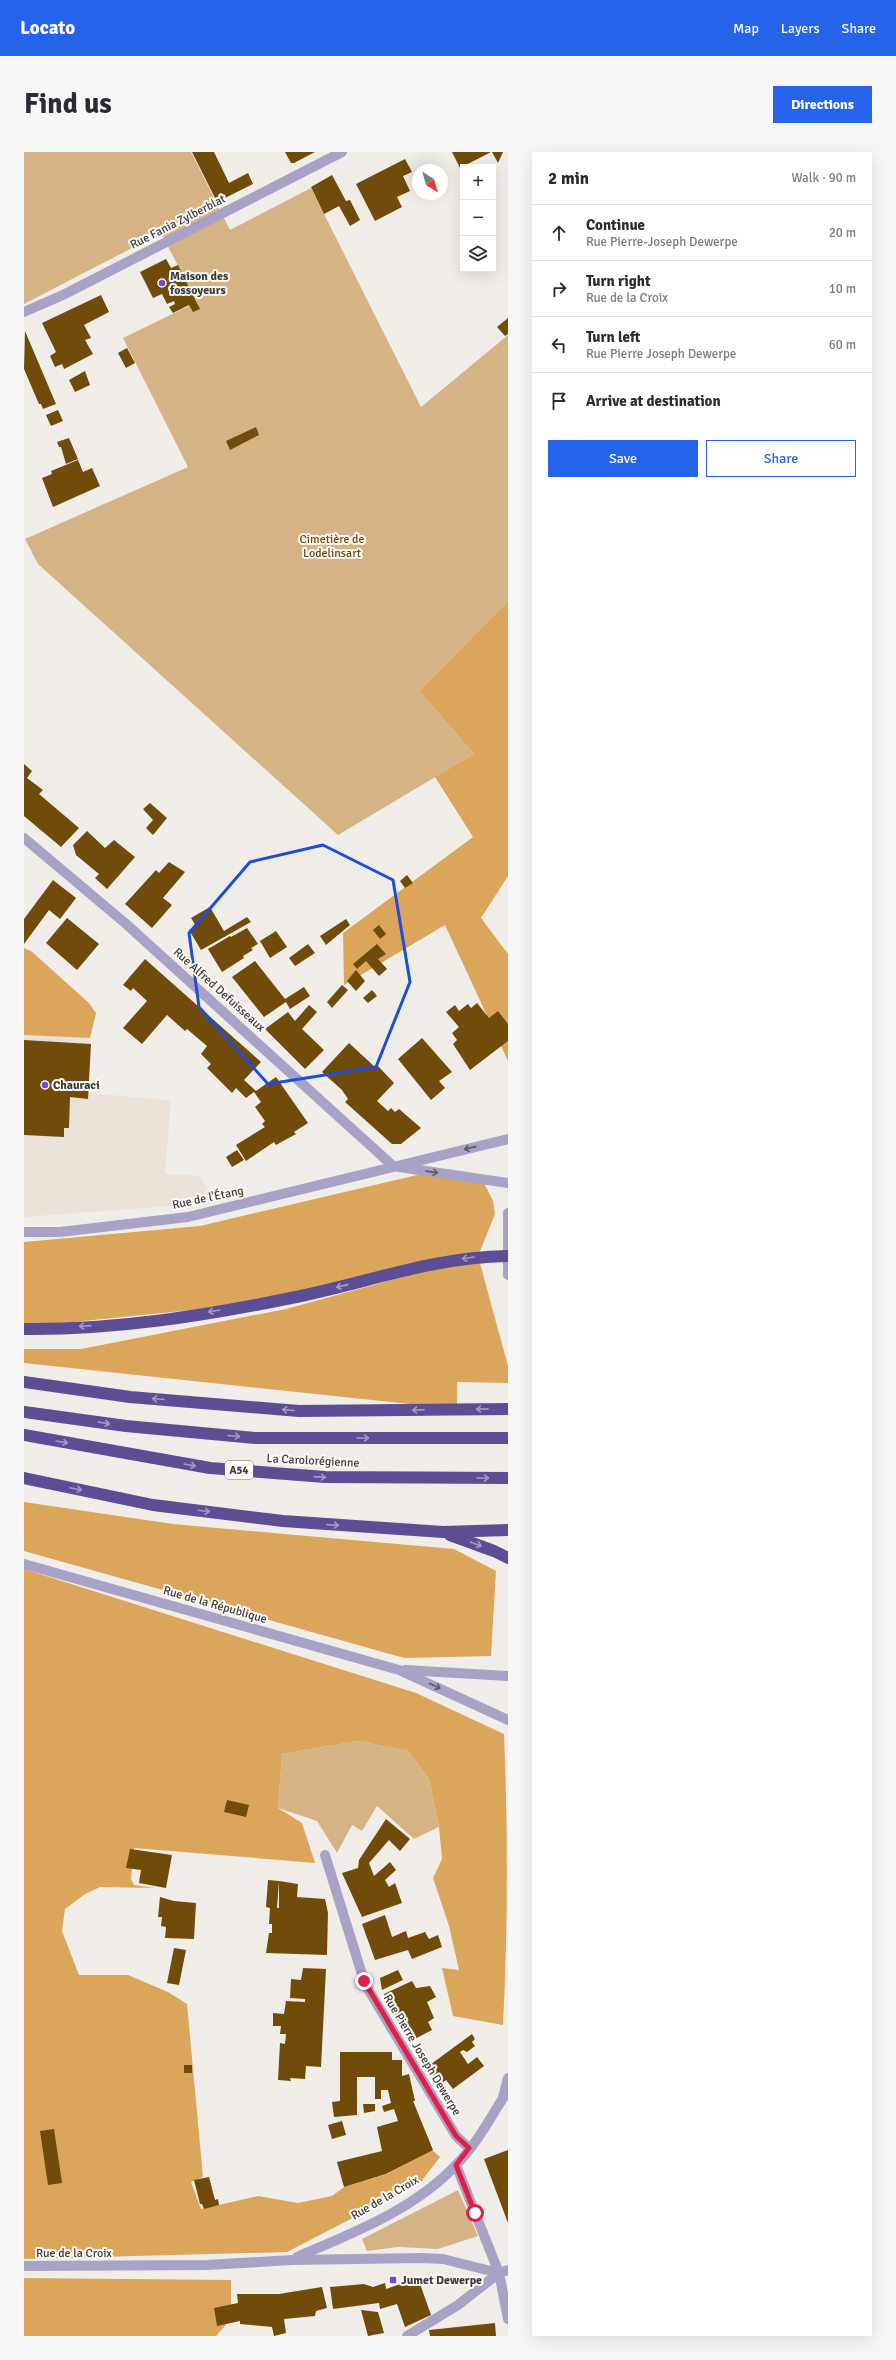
<!DOCTYPE html>
<html lang="en">
<head>
<meta charset="utf-8">
<style>
	:root { --surface:#fff; --page:#f7f7f7; --text:#2b2b33; --muted:#7c7c81; --line:#e1e1e2; --accent:#2563eb }
	body { margin:0; font-family:Signika,sans-serif; background:var(--page); color:var(--text) }
	.controls { position:absolute; right:12px; top:12px; display:grid; overflow:hidden; border-radius:0px; box-shadow:0 4px 16px #0002 }
	.controls button { width:36px; height:36px; display:grid; place-items:center; padding:0; border:0; border-bottom:1px solid var(--line); background:var(--surface); color:var(--text); font:20px sans-serif }
	.compass { position:absolute; left:388px; top:12px; width:36px; height:36px; border-radius:50%; background:var(--surface); box-shadow:0 4px 16px #0002; rotate:143deg }
	.stop { position:absolute; width:12px; height:12px; margin:-9px; border:3px solid #e11d48; border-radius:50%; background:#fff }
	.stop.end { background:#e11d48; border-color:#fff; box-shadow:0 1px 4px #0008 }
	.list { margin:0; padding:0; list-style:none }
	h2 { display:flex; justify-content:space-between; align-items:center; height:52px; margin:0; padding:0 16px; font-size:17px }
	h2 small { font-size:13px; font-weight:400; color:var(--muted) }
	.list li { display:grid; grid-template-columns:26px 1fr auto; gap:12px; align-items:center; box-sizing:border-box; height:56px; padding:0 16px; border-top:1px solid var(--line) }
	.list b { display:block; font-size:15px; white-space:nowrap }
	.list p { margin:0; font-size:13px; white-space:nowrap; color:var(--muted) }
	.list em { font-size:13px; font-style:normal; color:var(--muted) }
	.actions { display:flex; gap:8px; padding:12px 16px }
	.actions a { flex:1; padding:9px 0; border:1px solid var(--accent); border-radius:0px; text-align:center; font-size:14px; color:var(--accent) }
	.actions .main { background:var(--accent); color:#fff }
	.icon { flex:none; width:22px; height:22px; fill:none; stroke:currentColor; stroke-width:2; stroke-linecap:round; stroke-linejoin:round }
	.map { position:relative; flex:none; width:484px; height:2184px; overflow:hidden; border-radius:0px }
	header { display:flex; align-items:center; gap:24px; box-sizing:border-box; height:56px; padding:0 20px; background:var(--accent); color:#fff }
	header strong { font-size:19px }
	nav { display:flex; gap:22px; margin-inline-start:auto; font-size:14px }
	.intro { display:flex; align-items:center; justify-content:space-between; box-sizing:border-box; height:96px; padding:0 24px }
	h1 { margin:0; font-size:28px }
	.button { padding:10px 18px; border-radius:0px; background:var(--accent); color:#fff; font-size:14px; font-weight:700 }
	main { display:flex; gap:24px; padding:0 24px }
	aside { flex:1; background:var(--surface); border-radius:0px; box-shadow:0 4px 16px #0002 }
	.map>svg:first-child { display:block }
	.built { fill:#eae2d8 }
	.green { fill:#d6b385 }
	.forest { fill:#dba65b }
	.building { fill:#704b0a }
	.lines { fill:none; stroke-linecap:round; stroke-linejoin:round }
	.minor { stroke:#a8a3c6; stroke-width:10 }
	.highway { stroke:#5c4d94; stroke-width:12 }
	.oneway { stroke:#5c5a64 }
	.oneway2 { stroke:#a49bc0 }
	.route { stroke:#e11d48; stroke-width:5 }
	.marked { fill:none; stroke:#1d4ed8; stroke-width:3; stroke-linejoin:round }
	.poi-dot { fill:#6f50c9; stroke:#fdfaf6; stroke-width:1.5 }
	.labels { text-anchor:middle; dominant-baseline:central; stroke-width:4; stroke-linejoin:round; paint-order:stroke }
	.shield { fill:#fdfaf6; stroke:#767472; stroke-width:1 }
	.shield-label { font-size:11px; font-weight:bold; fill:#3c3b3a }
	.street-label { font-size:12px; fill:#3c3b3a; stroke:#fdfaf6 }
	.poi-label { font-size:12px; font-weight:bold; fill:#3c3b3a; stroke:#fdfaf6; text-anchor:start }
	.park-label { font-size:12px; fill:#6b480c; stroke:#fdfaf6 }
</style>
</head>
<body>
<header>
<strong>Locato</strong>
<nav><a>Map</a><a>Layers</a><a>Share</a></nav>
</header>
<div class="intro"><h1>Find us</h1><a class="button">Directions</a></div>
<main>
<div class="map">
<svg width="484" height="2184" viewBox="0 0 484 2184">
	<rect width="100%" height="100%" fill="#f0ede9"/>
	<polygon class="built" points="0,883 66,886 63,941 147,948 141,1022 176,1024 191,1051 0,1065"/>
	<g class="green">
		<polygon points="0,0 167,0 206,78 287,36 397,255 484,183 484,449 395,539 450,602 314,683 14,412 1,387 164,315 99,186 173,150 137,81 0,152"/>
		<polygon points="334,1589 384,1599 405,1627 415,1675 390,1687 353,1654 338,1679 328,1673 313,1701 293,1669 254,1656 258,1602"/>
		<polygon points="434,2038 454,2084 414,2097 374,2095 343,2099 338,2087"/>
	</g>
	<g class="forest">
		<polygon points="484,449 484,724 457,766 484,802 484,909 421,773 320,833 319,781 449,685 411,625 450,602 395,539"/>
		<polygon points="0,796 7,799 65,851 72,861 66,886 0,883"/>
		<polygon points="406,1020 458,1027 469,1049 471,1062 454,1104 484,1214 484,1231 433,1230 433,1257 0,1211 0,1197 57,1197 262,1157 444,1107 236,1151 0,1175 0,1090 176,1074"/>
		<polygon points="0,1350 149,1372 430,1397 472,1419 467,1504 380,1506 0,1399"/>
		<path d="M0,1417L392,1541L480,1582C484,1678 484,1777 479,1873L429,1864L418,1816L435,1818L425,1774L409,1726L418,1707L415,1675L405,1627L384,1599L334,1589L258,1602L254,1656L278,1671L291,1711L110,1696L107,1727L110,1733L131,1736L76,1735L61,1742L41,1757L38,1779L55,1823H104L144,1840L163,1852L179,2025L167,2030L177,2057L234,2044L274,2051L308,2044L320,2035L363,2022L408,1998L416,2005L396,2031L263,2100L0,2107Z"/>
		<polygon points="0,2126 207,2128 207,2167 192,2184 0,2184"/>
	</g>
	<g class="building">
		<polygon points="168,0 190,0 205,31 224,21 229,32 193,50"/>
		<polygon points="261,0 291,0 270,11 267,11"/>
		<polygon points="428,0 467,0 436,16"/>
		<polygon points="468,0 479,0 474,11"/>
		<polygon points="381,7 388,20 379,24 386,39 373,45 378,55 351,69 332,32"/>
		<polygon points="308,23 322,49 326,48 336,68 326,74 315,54 300,62 287,35"/>
		<polygon points="142,107 147,116 154,113 176,157 169,160 165,153 149,161 145,155 151,152 150,149 143,152 138,142 129,146 116,120"/>
		<polygon points="77,143 85,160 60,173 67,186 61,188 69,202 40,217 38,212 31,215 26,204 32,200 18,171"/>
		<polygon points="484,166 484,182 481,184 473,175"/>
		<polygon points="1,179 32,252 19,257 17,252 15,252 0,217"/>
		<polygon points="103,196 111,211 102,216 94,201"/>
		<polygon points="61,219 66,233 51,240 45,228"/>
		<polygon points="34,258 39,269 27,274 22,263"/>
		<polygon points="232,275 235,283 206,298 202,289"/>
		<polygon points="45,286 54,307 42,312 37,295 35,295 33,290"/>
		<polygon points="54,308 59,320 68,316 76,334 29,355 18,326 28,322 27,319"/>
		<polygon points="0,612 8,619 3,626 19,638 15,642 55,676 37,695 0,664"/>
		<polygon points="126,651 143,666 129,683 122,676 129,668 119,657"/>
		<polygon points="63,679 81,696 90,688 111,705 83,737 71,726 75,722 52,703 49,693"/>
		<polygon points="145,710 161,720 139,746 148,753 128,776 101,752 132,718 135,721"/>
		<polygon points="383,723 389,731 381,736 376,729"/>
		<polygon points="29,728 52,746 36,767 25,758 0,792 0,767"/>
		<polygon points="186,755 200,779 223,765 227,770 177,798 165,778 172,774 167,766"/>
		<polygon points="43,766 75,792 53,818 22,791"/>
		<polygon points="322,767 326,773 302,793 296,784"/>
		<polygon points="355,773 362,782 356,787 349,778"/>
		<polygon points="223,776 234,792 227,796 229,798 219,804 220,806 198,820 184,797 206,784 207,785"/>
		<polygon points="252,779 263,795 246,806 236,789"/>
		<polygon points="284,792 291,801 271,814 265,806"/>
		<polygon points="353,792 362,802 354,807 363,817 355,824 342,809 333,817 329,812"/>
		<polygon points="121,807 237,910 220,928 232,939 252,925 284,971 270,980 272,982 252,993 250,990 222,1009 212,993 241,975 238,972 241,969 231,955 237,950 230,940 222,946 212,936 208,941 183,916 187,912 177,902 183,894 163,877 161,879 143,863 118,892 99,876 123,849 109,836 107,839 99,833"/>
		<polygon points="231,809 261,847 280,835 286,844 266,857 262,850 240,865 208,825"/>
		<polygon points="332,818 341,829 332,839 323,829"/>
		<polygon points="318,833 324,838 308,856 303,850"/>
		<polygon points="348,838 353,844 344,851 339,846"/>
		<polygon points="453,851 465,866 474,859 484,872 484,889 446,918 429,892 433,888 428,881 435,875 422,860 431,853 435,859 444,852 447,856"/>
		<polygon points="285,853 293,860 278,877 300,898 281,917 241,877 264,860 271,869"/>
		<polygon points="398,886 428,920 415,929 421,936 407,948 374,907"/>
		<polygon points="0,888 67,892 64,947 46,945 45,976 40,976 40,985 0,983"/>
		<polygon points="325,891 352,916 354,914 370,931 353,949 364,959 367,956 371,960 375,957 397,976 377,992 368,992 321,950 324,947 318,938 298,920"/>
		<polygon points="213,998 220,1008 208,1015 202,1005"/>
		<polygon points="203,1648 225,1653 222,1665 200,1660"/>
		<polygon points="362,1667 386,1687 376,1699 365,1688 345,1711 350,1724 366,1710 372,1718 361,1728 365,1735 371,1731 378,1751 338,1765 318,1721 334,1716 335,1708"/>
		<polygon points="106,1697 148,1703 142,1736 115,1731 117,1718 102,1716"/>
		<polygon points="244,1728 255,1729 253,1756 255,1756 255,1729 274,1732 273,1745 301,1747 304,1761 303,1803 242,1801 245,1781 248,1781 248,1772 245,1772 246,1756 242,1755"/>
		<polygon points="136,1745 150,1749 172,1751 170,1787 141,1786 142,1775 137,1774 138,1765 134,1765"/>
		<polygon points="361,1763 368,1785 382,1779 384,1786 401,1780 405,1787 414,1783 418,1795 388,1807 384,1798 351,1808 338,1772"/>
		<polygon points="150,1796 162,1798 155,1833 143,1831"/>
		<polygon points="279,1816 302,1817 297,1915 282,1914 281,1927 266,1926 267,1929 254,1928 256,1891 261,1892 262,1882 256,1882 257,1874 249,1874 249,1861 260,1862 262,1849 281,1850 281,1847 266,1846 267,1827 277,1828"/>
		<polygon points="374,1818 379,1828 358,1838 356,1826"/>
		<polygon points="388,1829 392,1836 406,1834 412,1845 403,1850 410,1866 404,1870 408,1878 385,1890 360,1842"/>
		<polygon points="448,1882 451,1887 448,1890 451,1894 443,1900 439,1898 436,1900 444,1912 453,1905 460,1914 429,1937 422,1928 416,1933 403,1915"/>
		<polygon points="316,1900 368,1900 368,1908 378,1908 378,1924 385,1922 391,1949 389,1949 409,1998 362,2022 320,2035 313,2010 358,1999 353,1975 374,1969 370,1957 360,1960 358,1954 367,1951 364,1938 357,1938 357,1947 351,1947 351,1925 333,1925 333,1963 310,1965 308,1950 316,1949"/>
		<rect x="160" y="1913" width="8" height="8"/>
		<polygon points="339,1952 351,1952 351,1959 340,1961"/>
		<polygon points="318,1969 322,1983 308,1987 304,1973"/>
		<polygon points="30,1977 38,2031 24,2033 16,1979"/>
		<polygon points="484,1998 484,2071 460,2007"/>
		<polygon points="185,2025 191,2048 194,2047 195,2053 180,2057 178,2052 176,2052 170,2028"/>
		<polygon points="394,2126 407,2163 381,2175 373,2152 356,2157 355,2151 309,2157 306,2135 340,2132 349,2135 361,2131 362,2137"/>
		<polygon points="298,2135 303,2156 292,2159 291,2164 260,2167 262,2181 250,2184 248,2175 216,2172 216,2169 193,2174 190,2156 214,2151 213,2142 255,2142"/>
		<polygon points="337,2158 354,2160 360,2181 344,2184"/>
		<polygon points="471,2171 472,2184 406,2184 405,2178"/>
	</g>
	<g class="lines">
		<g class="minor">
			<polyline points="0,160 39,143 318,0"/>
			<polyline points="0,686 101,771 369,1014"/>
			<polyline points="375,1015 484,1031"/>
			<polyline points="484,1061 484,1123"/>
			<polyline points="0,1080 36,1080 164,1065 484,987"/>
			<polyline points="0,1412 375,1518 484,1568"/>
			<polyline points="381,1518 484,1524"/>
			<polyline points="301,1703 341,1832 432,1984 445,1996"/>
			<polyline points="479,1945 484,1926"/>
			<polyline points="432,2013 475,2121 484,2167"/>
			<path d="M273,2105C328,2081 390,2058 432,2013C453,1992 468,1963 484,1938"/>
			<polyline points="0,2114 183,2113 268,2108 398,2106 419,2107 475,2121"/>
			<polyline points="383,2184 434,2153 475,2121 484,2118"/>
		</g>
		<g class="highway">
			<path d="M0,1177C90,1178 179,1164 267,1146C339,1132 409,1105 483,1104"/>
			<polyline points="0,1230 106,1245 275,1259 484,1257"/>
			<polyline points="0,1260 102,1274 231,1286 484,1286"/>
			<polyline points="0,1283 186,1316 301,1325 484,1326"/>
			<polyline points="0,1326 129,1353 259,1369 419,1380 484,1378"/>
			<polyline points="426,1383 470,1399 484,1406"/>
		</g>
	</g>
	<defs><path id="oneway-shaft" d="M-6 0H5M1.5-3L5.5 0L1.5 3" fill="none" stroke-width="1.6" stroke-linecap="round" stroke-linejoin="round"/></defs>
	<g class="oneway">
		<use href="#oneway-shaft" transform="translate(446 996) rotate(167)"/>
		<use href="#oneway-shaft" transform="translate(408 1020) rotate(8)"/>
		<use href="#oneway-shaft" transform="translate(411 1534) rotate(25)"/>
	</g>
	<g class="oneway2">
		<use href="#oneway-shaft" transform="translate(444 1106) rotate(171)"/>
		<use href="#oneway-shaft" transform="translate(318 1134) rotate(167)"/>
		<use href="#oneway-shaft" transform="translate(190 1159) rotate(170)"/>
		<use href="#oneway-shaft" transform="translate(61 1174) rotate(176)"/>
		<use href="#oneway-shaft" transform="translate(134 1247) rotate(-175)"/>
		<use href="#oneway-shaft" transform="translate(458 1257) rotate(179)"/>
		<use href="#oneway-shaft" transform="translate(264 1258) rotate(-175)"/>
		<use href="#oneway-shaft" transform="translate(394 1258) rotate(179)"/>
		<use href="#oneway-shaft" transform="translate(80 1271) rotate(8)"/>
		<use href="#oneway-shaft" transform="translate(210 1284) rotate(5)"/>
		<use href="#oneway-shaft" transform="translate(339 1286)"/>
		<use href="#oneway-shaft" transform="translate(38 1290) rotate(10)"/>
		<use href="#oneway-shaft" transform="translate(166 1313) rotate(10)"/>
		<use href="#oneway-shaft" transform="translate(296 1325) rotate(4)"/>
		<use href="#oneway-shaft" transform="translate(459 1326)"/>
		<use href="#oneway-shaft" transform="translate(52 1337) rotate(12)"/>
		<use href="#oneway-shaft" transform="translate(180 1359) rotate(7)"/>
		<use href="#oneway-shaft" transform="translate(309 1373) rotate(4)"/>
		<use href="#oneway-shaft" transform="translate(452 1392) rotate(20)"/>
	</g>
	<g class="lines">
		<polyline class="route" points="340,1829 432,1984 445,1996 432,2013 451,2061"/>
	</g>
	<path class="marked" d="M299,693L369,728L386,830L352,915L244,932L175,855L165,781L226,710Z"/>
	<g class="poi-dot">
		<circle cx="138" cy="131" r="4"/>
		<circle cx="21" cy="933" r="4"/>
		<rect x="365" y="2124" width="8" height="8" rx="2"/>
	</g>
	<g class="labels">
		<rect class="shield" x="201" y="1309" width="28" height="18" rx="3"/>
		<g class="shield-label">
			<text x="215" y="1318">A54</text>
		</g>
		<g class="street-label">
			<text transform="translate(154 70) rotate(-27)">Rue Fania Zylberblat</text>
			<text transform="translate(195 838) rotate(42)">Rue Alfred Defuisseaux</text>
			<text transform="translate(184 1046) rotate(-12)">Rue de l'Étang</text>
			<text transform="translate(289 1309) rotate(3)">La Carolorégienne</text>
			<text transform="translate(191 1453) rotate(16)">Rue de la République</text>
			<text transform="translate(398 1903) rotate(59)">Rue Pierre Joseph Dewerpe</text>
			<text transform="translate(361 2046) rotate(-30)">Rue de la Croix</text>
			<text x="50" y="2101">Rue de la Croix</text>
		</g>
		<g class="poi-label">
			<text x="146" y="124">Maison des<tspan x="146" dy="14">fossoyeurs</tspan></text>
			<text x="29" y="933">Chauraci</text>
			<text x="377" y="2128">Jumet Dewerpe</text>
		</g>
		<g class="park-label">
			<text x="308" y="387">Cimetière de<tspan x="308" dy="14">Lodelinsart</tspan></text>
		</g>
	</g>
</svg>
<div class="controls">
<button>+</button>
<button>−</button>
<button><svg class="icon" aria-label="layers" viewBox="0 0 24 24"><path d="M12 4l9 5-9 5-9-5zM3 14l9 5 9-5"/></svg></button>
</div>
<svg class="compass" viewBox="-18 -18 36 36"><path d="M0-13l5 13h-10z" fill="#e53935"/><path d="M0 13l5-13h-10z" fill="#7c7c81"/></svg>
<div class="stop" style="left:451px;top:2061px"></div>
<div class="stop end" style="left:340px;top:1829px"></div>
</div>
<aside>
<h2>2 min<small>Walk · 90 m</small></h2>
<ul class="list">
<li><svg class="icon" aria-label="ahead" viewBox="0 0 24 24"><path d="M12 20V5M6 11l6-6 6 6"/></svg><div><b>Continue</b><p>Rue Pierre-Joseph Dewerpe</p></div><em>20 m</em></li>
<li><svg class="icon" aria-label="right" viewBox="0 0 24 24"><path d="M7 20v-9h11M14 6l5 5-5 5"/></svg><div><b>Turn right</b><p>Rue de la Croix</p></div><em>10 m</em></li>
<li><svg class="icon" aria-label="left" viewBox="0 0 24 24"><path d="M17 20v-9H6M10 6l-5 5 5 5"/></svg><div><b>Turn left</b><p>Rue Pierre Joseph Dewerpe</p></div><em>60 m</em></li>
<li><svg class="icon" aria-label="arrive" viewBox="0 0 24 24"><path d="M6 21V4h12l-3 4 3 4H6"/></svg><div><b>Arrive at destination</b></div></li>
</ul>
<div class="actions"><a class="main">Save</a><a>Share</a></div>
</aside>
</main>
</body>
</html>
